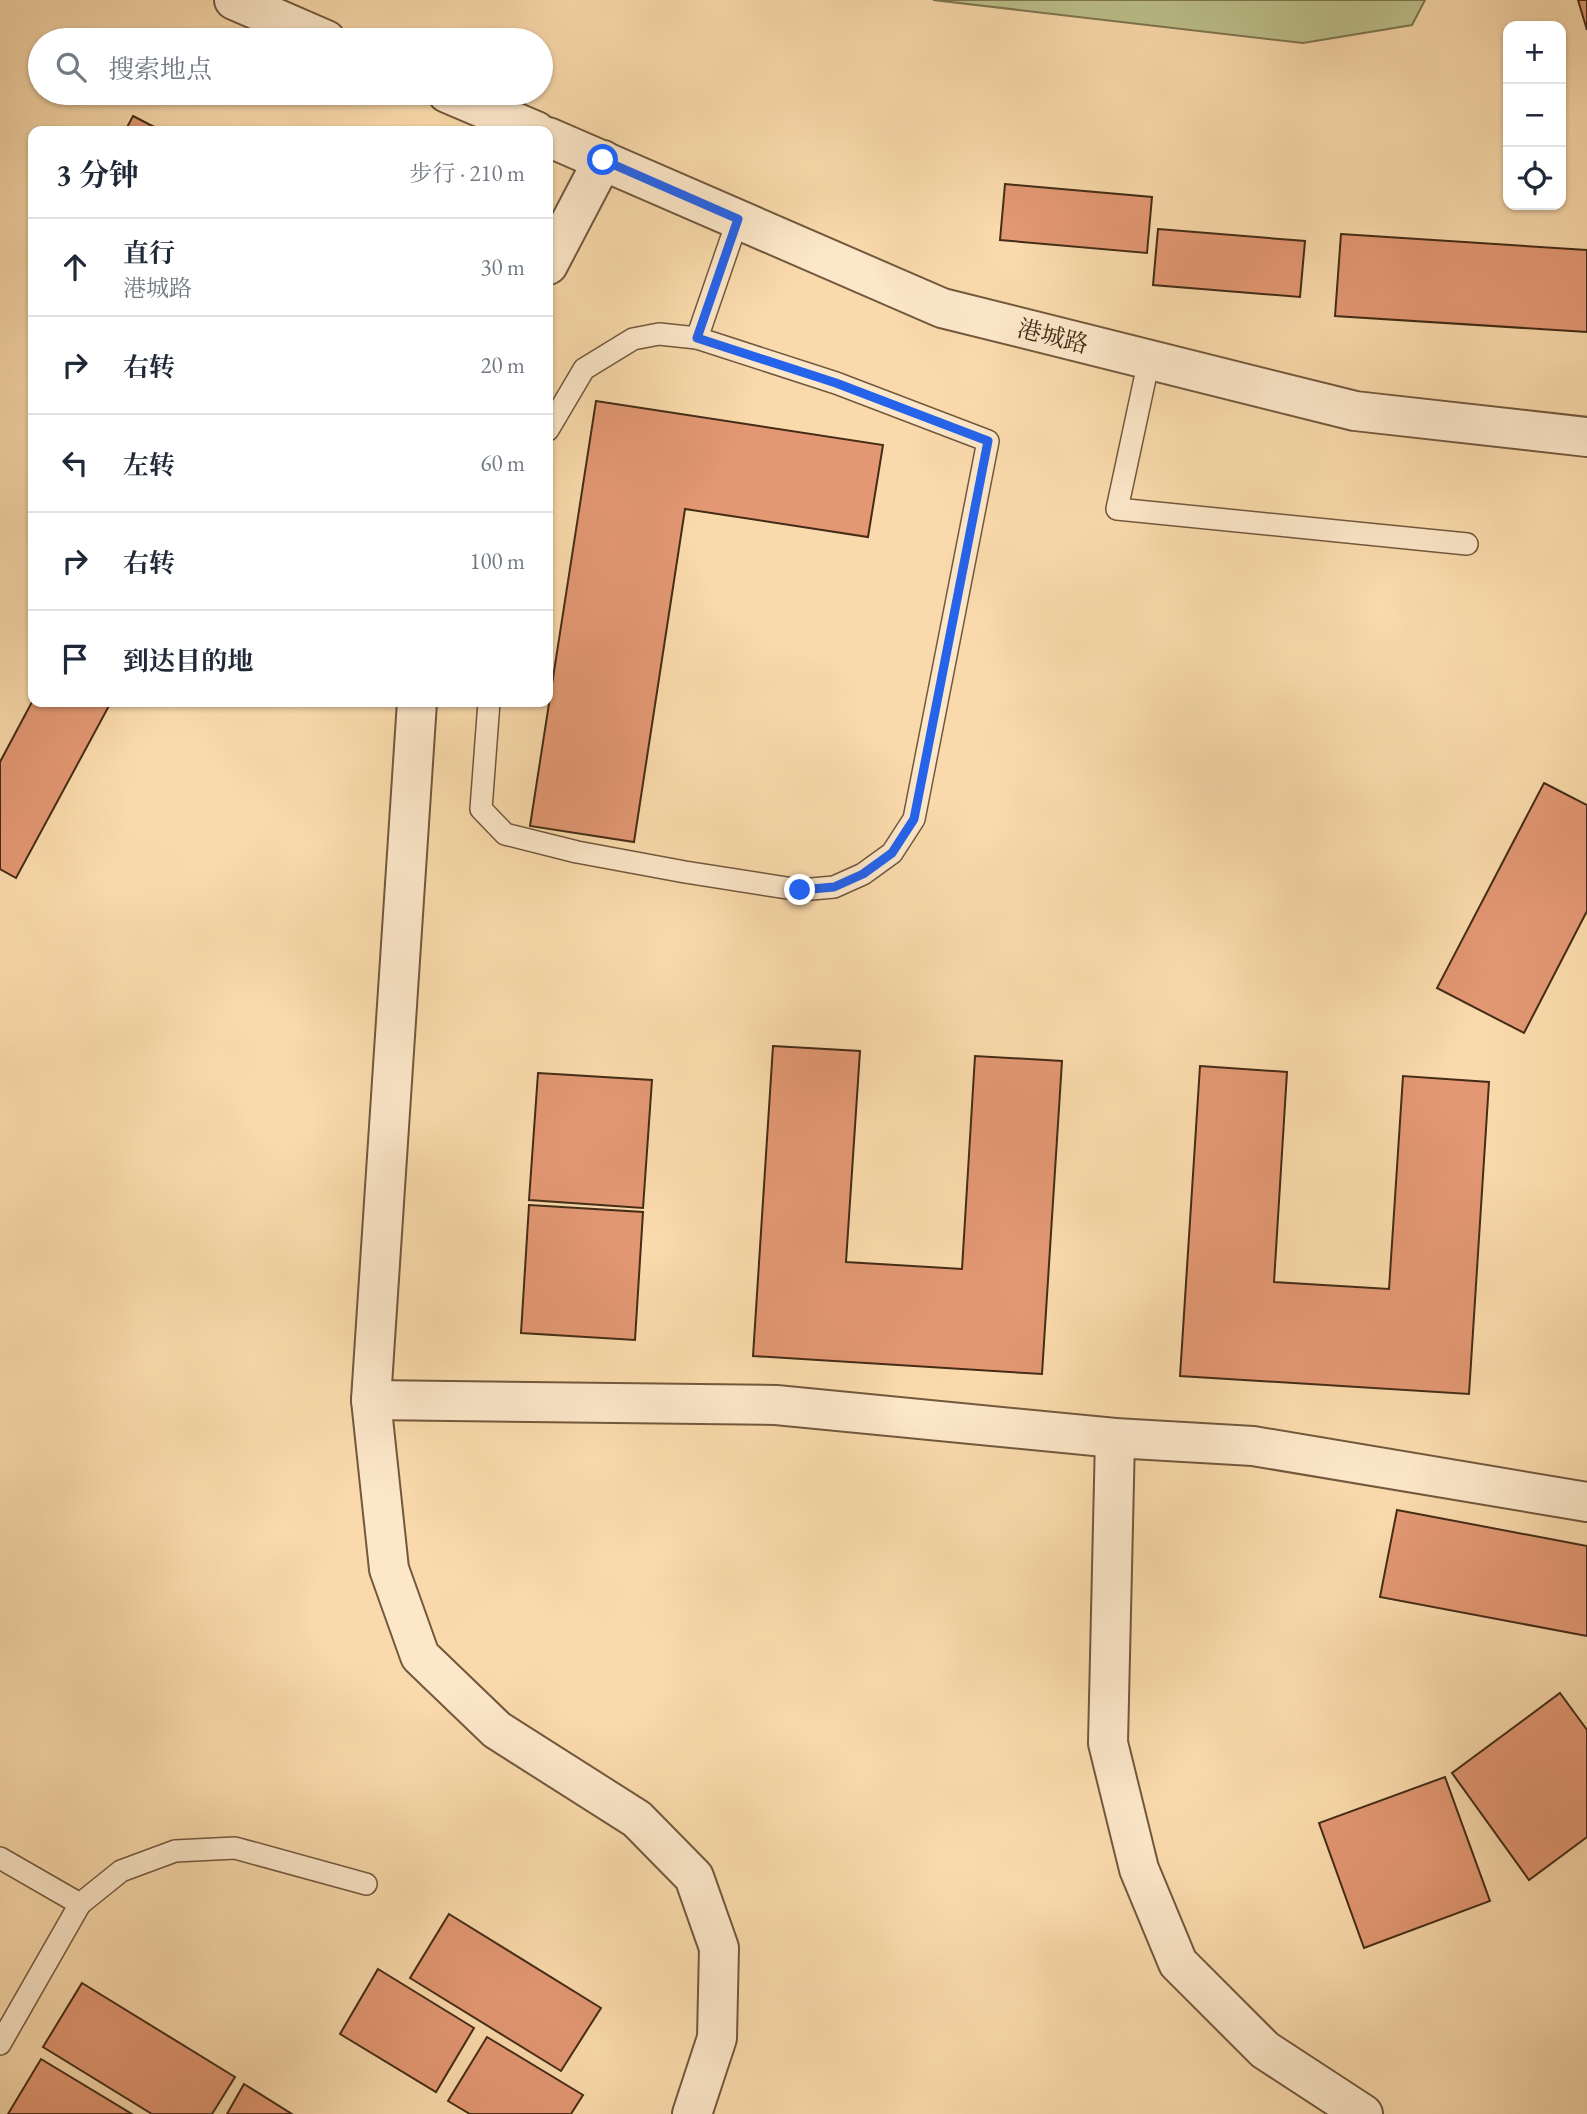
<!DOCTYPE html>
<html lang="zh">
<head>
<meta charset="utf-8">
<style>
	:root { --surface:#fff; --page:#f6f6f7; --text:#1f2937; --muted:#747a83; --line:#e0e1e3 }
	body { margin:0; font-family:"EB Garamond","Noto Serif SC",serif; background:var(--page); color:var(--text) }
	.controls { position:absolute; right:21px; top:21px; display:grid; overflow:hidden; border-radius:14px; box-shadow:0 2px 5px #0004 }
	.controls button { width:63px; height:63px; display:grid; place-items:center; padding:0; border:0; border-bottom:2px solid var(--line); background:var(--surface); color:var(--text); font:35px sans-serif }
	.stop { position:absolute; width:21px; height:21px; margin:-16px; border:5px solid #2563eb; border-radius:50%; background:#fff }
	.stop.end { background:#2563eb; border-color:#fff; box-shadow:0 2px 7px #0008 }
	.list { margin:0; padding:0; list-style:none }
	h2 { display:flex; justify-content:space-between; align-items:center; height:91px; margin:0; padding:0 28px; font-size:30px }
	h2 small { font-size:23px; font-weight:400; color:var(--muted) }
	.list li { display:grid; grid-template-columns:46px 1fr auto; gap:21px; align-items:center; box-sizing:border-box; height:98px; padding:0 28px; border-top:2px solid var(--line) }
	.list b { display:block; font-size:26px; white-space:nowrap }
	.list p { margin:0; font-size:23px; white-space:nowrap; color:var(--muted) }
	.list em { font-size:23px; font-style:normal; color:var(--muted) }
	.icon { flex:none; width:38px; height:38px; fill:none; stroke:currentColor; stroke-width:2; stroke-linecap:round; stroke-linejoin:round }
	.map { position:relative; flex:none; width:1587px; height:2114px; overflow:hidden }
	.search { position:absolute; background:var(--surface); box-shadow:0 2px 5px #0004; left:28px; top:28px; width:525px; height:77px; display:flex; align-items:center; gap:18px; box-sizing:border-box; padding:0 24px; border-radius:38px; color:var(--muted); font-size:26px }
	.panel { position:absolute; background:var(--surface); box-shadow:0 2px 5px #0004; left:28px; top:126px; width:525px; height:581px; border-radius:14px }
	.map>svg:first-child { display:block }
	.green { fill:#bcc08b; stroke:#807650; stroke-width:2 }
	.building { fill:#e39873; stroke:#442c16; stroke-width:2 }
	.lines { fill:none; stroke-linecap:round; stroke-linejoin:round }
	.service-casing { stroke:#72583c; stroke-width:24 }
	.minor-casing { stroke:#72583c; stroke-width:42 }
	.tertiary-casing { stroke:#72583c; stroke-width:42 }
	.service { stroke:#fce7c9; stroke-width:21 }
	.minor { stroke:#fce7c9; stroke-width:38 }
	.tertiary { stroke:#fce7c9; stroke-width:38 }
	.route { stroke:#2563eb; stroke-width:9 }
	.labels { text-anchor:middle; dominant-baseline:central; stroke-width:7; stroke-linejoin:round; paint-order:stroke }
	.street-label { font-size:24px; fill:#442c16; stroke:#fce7c9 }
</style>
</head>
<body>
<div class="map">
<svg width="1587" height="2114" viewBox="0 0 1587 2114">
	<rect width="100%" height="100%" fill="#fadaac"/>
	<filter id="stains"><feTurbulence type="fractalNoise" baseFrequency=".00286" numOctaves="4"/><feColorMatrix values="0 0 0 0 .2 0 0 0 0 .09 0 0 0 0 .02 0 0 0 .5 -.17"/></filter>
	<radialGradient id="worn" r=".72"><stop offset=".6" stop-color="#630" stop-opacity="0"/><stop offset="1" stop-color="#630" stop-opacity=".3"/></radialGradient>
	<polygon class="green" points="933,0 1425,0 1412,25 1303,43"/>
	<g class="building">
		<polygon points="1578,0 1587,0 1587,30"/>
		<polygon points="133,116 162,131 125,131"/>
		<polygon points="1005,184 1152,197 1147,253 1000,240"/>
		<polygon points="1158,229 1305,241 1300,297 1153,285"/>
		<polygon points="1341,234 1587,250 1587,332 1335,316"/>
		<polygon points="596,401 883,445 868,537 685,509 634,842 530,826"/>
		<polygon points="33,700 110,704 16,878 0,869 0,762"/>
		<polygon points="1544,783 1587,805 1587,911 1524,1033 1437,988"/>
		<polygon points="773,1046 860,1051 846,1262 962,1269 975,1056 1062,1061 1042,1374 753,1356"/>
		<polygon points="1200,1066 1287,1072 1274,1282 1389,1289 1403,1076 1489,1082 1469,1394 1180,1376"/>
		<polygon points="538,1073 652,1080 643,1208 529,1200"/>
		<polygon points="529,1205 643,1212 635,1340 521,1333"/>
		<polygon points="1397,1510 1587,1546 1587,1636 1380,1597"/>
		<polygon points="1560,1693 1587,1730 1587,1837 1529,1880 1452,1773"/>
		<polygon points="1445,1777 1490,1901 1364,1948 1319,1823"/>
		<polygon points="449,1914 601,2008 561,2071 410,1978"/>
		<polygon points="378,1969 474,2028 436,2092 340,2034"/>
		<polygon points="82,1983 235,2077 212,2114 152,2114 43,2047"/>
		<polygon points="487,2037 583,2095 571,2114 470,2114 448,2101"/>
		<polygon points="41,2059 132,2114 8,2114"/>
		<polygon points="244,2084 292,2114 227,2114"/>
	</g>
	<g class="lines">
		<g class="service-casing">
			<g id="service">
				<polyline points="1149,360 1117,509 1467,544"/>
				<polyline points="548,430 584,369 633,339 659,334 697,338"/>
				<polyline points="489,702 481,809 505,834 577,852 685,872 800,890 834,887 863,874 892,853 914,819 988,441 836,383 697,338 738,219"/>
				<polyline points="0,1858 80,1904"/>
				<polyline points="0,2044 80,1904 121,1871 175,1851 235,1848 366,1884"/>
			</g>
		</g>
		<g class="minor-casing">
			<g id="minor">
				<polyline points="548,265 603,160"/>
				<polyline points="417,702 371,1400 389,1569 420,1656 497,1730 637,1819 694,1877 719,1948 717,2038 692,2114"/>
				<polyline points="371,1400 776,1405 1115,1438 1253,1446 1587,1502"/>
				<polyline points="1115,1438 1108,1743 1139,1869 1178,1963 1265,2050 1363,2114"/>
			</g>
		</g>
		<g class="tertiary-casing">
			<g id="tertiary">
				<polyline points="234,0 326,40"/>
				<polyline points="447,93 536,131"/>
				<polyline points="548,137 942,308 1355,411 1587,437"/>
			</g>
		</g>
		<use href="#service" class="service"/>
		<use href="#minor" class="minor"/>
		<use href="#tertiary" class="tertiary"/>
	</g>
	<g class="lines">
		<polyline class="route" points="603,160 738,219 697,338 836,383 988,441 914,819 892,853 863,874 834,887 800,890"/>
	</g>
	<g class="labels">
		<g class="street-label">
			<text transform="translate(1053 336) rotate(14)">港城路</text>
		</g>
	</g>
	<rect width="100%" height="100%" filter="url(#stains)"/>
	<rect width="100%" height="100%" fill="url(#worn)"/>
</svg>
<div class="controls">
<button>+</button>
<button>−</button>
<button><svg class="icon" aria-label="locate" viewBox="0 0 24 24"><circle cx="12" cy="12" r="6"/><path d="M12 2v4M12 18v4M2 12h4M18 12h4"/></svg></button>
</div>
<div class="stop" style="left:603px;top:160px"></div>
<div class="stop end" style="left:800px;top:890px"></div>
<div class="search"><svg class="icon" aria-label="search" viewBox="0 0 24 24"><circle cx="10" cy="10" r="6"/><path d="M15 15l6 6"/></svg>搜索地点</div>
<section class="panel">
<h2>3 分钟<small>步行 · 210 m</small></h2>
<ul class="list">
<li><svg class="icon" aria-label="ahead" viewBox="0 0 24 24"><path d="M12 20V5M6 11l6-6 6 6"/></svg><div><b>直行</b><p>港城路</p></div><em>30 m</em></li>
<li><svg class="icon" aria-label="right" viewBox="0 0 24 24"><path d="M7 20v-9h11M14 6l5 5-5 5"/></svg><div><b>右转</b></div><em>20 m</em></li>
<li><svg class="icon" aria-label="left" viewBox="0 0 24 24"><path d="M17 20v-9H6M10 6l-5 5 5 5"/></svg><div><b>左转</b></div><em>60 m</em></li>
<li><svg class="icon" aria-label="right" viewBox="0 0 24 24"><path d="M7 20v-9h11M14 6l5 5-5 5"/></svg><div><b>右转</b></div><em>100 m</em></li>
<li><svg class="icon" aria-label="arrive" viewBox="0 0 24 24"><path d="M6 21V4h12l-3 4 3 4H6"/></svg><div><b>到达目的地</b></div></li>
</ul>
</section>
</div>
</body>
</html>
